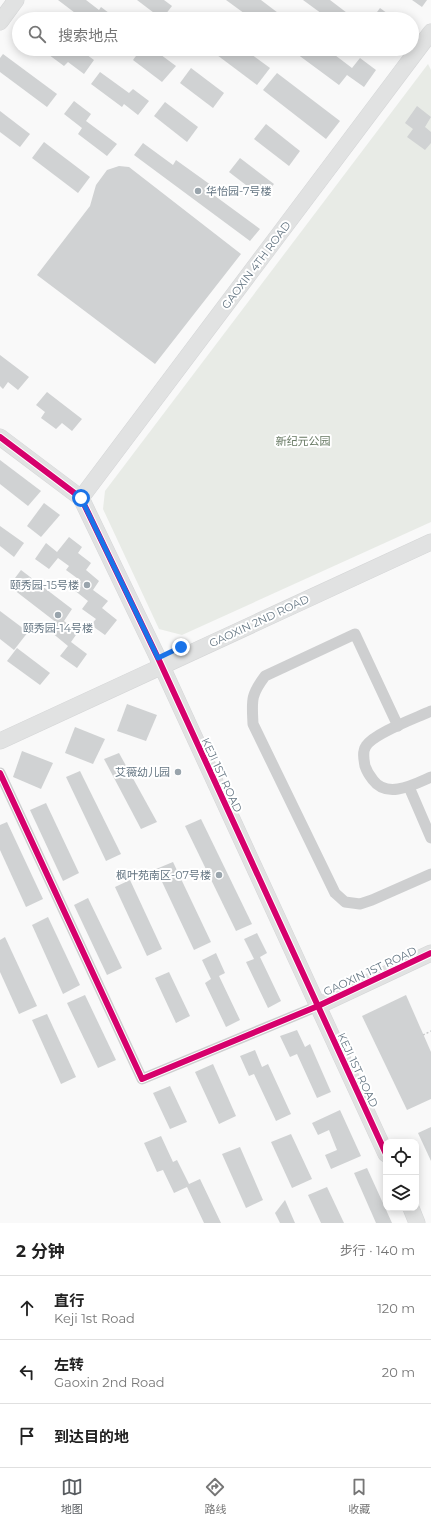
<!DOCTYPE html>
<html lang="zh">
<head>
<meta charset="utf-8">
<style>
	:root { --surface:#fff; --page:#f6f6f6; --text:#222; --muted:#767676; --line:#e0e0e0; --accent:#585c60 }
	body { margin:0; font-family:Montserrat,"Noto Sans SC",sans-serif; background:var(--page); color:var(--text) }
	.controls { position:absolute; right:12px; bottom:12px; display:grid; overflow:hidden; border-radius:8px; box-shadow:0 2px 10px #0003 }
	.controls button { width:36px; height:36px; display:grid; place-items:center; padding:0; border:0; border-bottom:1px solid var(--line); background:var(--surface); color:var(--text); font:20px sans-serif }
	.stop { position:absolute; width:12px; height:12px; margin:-9px; border:3px solid #1a73e8; border-radius:50%; background:#fff }
	.stop.end { background:#1a73e8; border-color:#fff; box-shadow:0 1px 4px #0008 }
	.list { margin:0; padding:0; list-style:none }
	h2 { display:flex; justify-content:space-between; align-items:center; height:52px; margin:0; padding:0 16px; font-size:17px }
	h2 small { font-size:13px; font-weight:400; color:var(--muted) }
	.list li { display:grid; grid-template-columns:26px 1fr auto; gap:12px; align-items:center; box-sizing:border-box; height:64px; padding:0 16px; border-top:1px solid var(--line) }
	.list b { display:block; font-size:15px; white-space:nowrap }
	.list p { margin:0; font-size:13px; white-space:nowrap; color:var(--muted) }
	.list em { font-size:13px; font-style:normal; color:var(--muted) }
	.icon { flex:none; width:22px; height:22px; fill:none; stroke:currentColor; stroke-width:2; stroke-linecap:round; stroke-linejoin:round }
	.map { position:relative; flex:none; width:431px; height:1223px; overflow:hidden }
	.search { position:absolute; background:var(--surface); box-shadow:0 2px 10px #0003; left:12px; right:12px; top:12px; height:44px; display:flex; align-items:center; gap:10px; box-sizing:border-box; padding:0 14px; border-radius:22px; color:var(--muted); font-size:15px }
	.sheet { height:244px; background:var(--surface) }
	nav { display:flex; justify-content:space-around; align-items:center; box-sizing:border-box; height:56px; border-top:1px solid var(--line); background:var(--surface); font-size:11px; color:var(--muted) }
	nav a { display:grid; justify-items:center; gap:2px }
	nav .on { color:var(--accent) }
	.map>svg:first-child { display:block }
	.green { fill:#e8ebe6 }
	.building { fill:#d0d2d3 }
	.lines { fill:none; stroke-linecap:round; stroke-linejoin:round }
	.secondary-casing { stroke:#d5d6d7; stroke-width:17 }
	.path { stroke:#cbcccd; stroke-width:1.5; stroke-dasharray:2 2; stroke-linecap:butt }
	.street { stroke:#cecfd0; stroke-width:11 }
	.secondary { stroke:#e1e2e2; stroke-width:16 }
	.cycleway-casing { stroke:#fff; stroke-width:8 }
	.cycleway { stroke:#d6006c; stroke-width:6 }
	.route { stroke:#1a73e8; stroke-width:5 }
	.poi-dot { fill:#99a4ac; stroke:#fff; stroke-width:1.5 }
	.labels { text-anchor:middle; dominant-baseline:central; stroke-width:4; stroke-linejoin:round; paint-order:stroke }
	.poi-label { font-size:11px; fill:#657683; stroke:#fff; text-anchor:end }
	.street-label { font-size:11px; fill:#657683; stroke:#fff }
	.park-label { font-size:11px; fill:#687a64; stroke:#fff }
</style>
</head>
<body>
<div class="map">
<svg width="431" height="1223" viewBox="0 0 431 1223">
	<rect width="100%" height="100%" fill="#f9f9f9"/>
	<polygon class="green" points="428,64 431,70 431,522 182,635 159,629 103,509 105,491"/>
	<g class="building">
		<polygon points="58,0 86,0 99,10 101,7 117,19 83,19"/>
		<polygon points="137,0 164,0 172,6 162,19"/>
		<polygon points="226,0 261,0 286,19 252,19"/>
		<polygon points="303,0 330,0 351,16 348,19 329,19"/>
		<polygon points="412,0 427,0 422,7"/>
		<polygon points="380,8 395,19 372,19"/>
		<polygon points="41,49 71,49 74,51 76,49 79,49 94,60 84,74 68,62 64,66"/>
		<polygon points="141,49 153,49 176,66 162,82 133,60"/>
		<polygon points="209,49 244,49 270,68 257,85"/>
		<polygon points="295,49 327,49 352,68 360,58 376,70 364,87 347,75 339,85 293,51"/>
		<polygon points="3,54 57,94 47,107 0,72 0,58"/>
		<polygon points="191,68 224,93 213,108 180,83"/>
		<polygon points="100,72 129,93 133,89 149,101 138,115 124,104 122,107 91,84"/>
		<polygon points="277,73 340,121 326,139 263,90"/>
		<polygon points="74,101 91,114 86,121 117,144 107,156 78,134 82,128 64,114"/>
		<polygon points="165,102 198,127 187,142 154,116"/>
		<polygon points="417,106 431,117 425,127 431,132 431,143 425,150 407,137 413,129 405,123"/>
		<polygon points="0,111 30,134 20,147 0,132"/>
		<polygon points="266,124 300,151 289,166 254,139"/>
		<polygon points="44,142 90,177 78,193 32,158"/>
		<polygon points="143,143 173,165 176,160 215,188 211,193 260,229 250,241 134,155"/>
		<polygon points="240,158 274,184 263,198 229,172"/>
		<polygon points="119,166 129,167 241,254 155,364 37,275 90,206 96,185 107,170"/>
		<polygon points="0,355 29,377 18,390 8,382 3,389 0,386"/>
		<polygon points="47,392 82,419 72,431 62,423 56,429 41,418 45,412 36,405"/>
		<polygon points="0,460 41,491 28,506 0,484"/>
		<polygon points="44,503 60,515 41,537 27,526"/>
		<polygon points="0,526 24,543 14,557 0,546"/>
		<polygon points="69,537 82,547 78,553 91,563 86,570 99,581 93,590 108,601 102,608 117,620 105,635 91,625 96,619 82,609 88,601 74,590 81,581 66,570 69,566 58,558 49,569 35,559 46,543 57,552"/>
		<polygon points="21,570 72,609 64,621 78,632 71,642 87,654 77,668 60,656 68,646 51,632 57,623 9,586"/>
		<polygon points="0,611 28,632 14,650 0,639"/>
		<polygon points="17,648 50,673 40,685 7,661"/>
		<polygon points="127,704 157,715 146,741 117,731"/>
		<polygon points="75,727 105,739 93,764 65,753"/>
		<polygon points="22,751 53,763 41,789 13,777"/>
		<polygon points="119,753 157,822 141,829 104,759"/>
		<polygon points="80,771 121,854 106,861 66,777"/>
		<polygon points="46,803 79,873 63,881 30,810"/>
		<polygon points="201,819 252,924 236,931 185,826"/>
		<polygon points="7,822 43,899 26,907 0,850 0,825"/>
		<polygon points="173,862 211,942 194,950 156,869"/>
		<polygon points="130,880 162,949 147,956 115,887"/>
		<polygon points="88,898 122,968 107,975 74,905"/>
		<polygon points="48,917 80,985 63,994 32,925"/>
		<polygon points="257,933 267,953 260,957 281,1001 268,1008 246,962 254,959 244,939"/>
		<polygon points="5,937 37,1006 19,1014 0,972 0,940"/>
		<polygon points="216,953 225,973 219,976 240,1020 226,1027 205,983 211,979 202,960"/>
		<polygon points="169,972 190,1016 176,1023 155,978"/>
		<polygon points="85,995 116,1060 98,1068 67,1003"/>
		<polygon points="406,995 431,1052 431,1099 407,1110 362,1016"/>
		<polygon points="47,1014 76,1077 61,1084 32,1020"/>
		<polygon points="297,1030 305,1047 310,1044 331,1092 317,1098 297,1054 290,1057 280,1036"/>
		<polygon points="255,1050 262,1067 268,1064 291,1114 276,1121 254,1074 249,1076 240,1056"/>
		<polygon points="213,1064 236,1116 219,1124 195,1072"/>
		<polygon points="170,1086 187,1122 170,1129 153,1093"/>
		<polygon points="340,1110 361,1156 331,1169 325,1155 337,1150 329,1130 318,1135 312,1123"/>
		<polygon points="431,1127 431,1161 418,1133"/>
		<polygon points="291,1134 312,1179 292,1188 271,1142"/>
		<polygon points="161,1136 173,1162 177,1160 189,1184 200,1179 221,1223 204,1223 187,1187 174,1193 163,1170 157,1172 144,1143"/>
		<polygon points="240,1147 263,1200 246,1208 222,1154"/>
		<polygon points="367,1168 392,1223 376,1223 354,1173"/>
		<polygon points="327,1187 344,1223 321,1223 308,1195"/>
		<polygon points="285,1200 295,1223 280,1223 275,1213"/>
	</g>
	<g class="lines">
		<g class="secondary-casing">
			<g id="secondary">
				<polyline points="0,22 16,0"/>
				<polyline points="0,437 81,498 158,658 386,1154"/>
				<polyline points="81,498 431,32"/>
				<polyline points="0,741 431,542"/>
				<polyline points="318,1006 431,953"/>
				<polyline points="411,1208 417,1223"/>
			</g>
		</g>
		<polyline class="path" points="423,1035 431,1031"/>
		<g class="street">
			<path d="M431,711C416,718 374,733 366,746C362,752 364,760 365,766C367,772 369,775 373,780C387,799 413,785 431,777"/>
			<path d="M398,726L355,634L265,676C250,696 252,701 253,724L335,893L345,902L360,904L372,900L431,874"/>
			<polyline points="0,773 142,1079 318,1006"/>
			<polyline points="409,787 431,838"/>
		</g>
		<use href="#secondary" class="secondary"/>
		<g class="cycleway-casing">
			<g id="cycleway">
				<polyline points="0,437 81,498 158,658 386,1154"/>
				<polyline points="0,773 142,1079 318,1006 431,953"/>
			</g>
		</g>
		<use href="#cycleway" class="cycleway"/>
	</g>
	<g class="lines">
		<polyline class="route" points="81,498 158,658 181,647"/>
	</g>
	<g class="poi-dot">
		<circle cx="198" cy="191" r="4"/>
		<circle cx="87" cy="585" r="4"/>
		<circle cx="58" cy="615" r="4"/>
		<circle cx="178" cy="772" r="4"/>
		<circle cx="219" cy="875" r="4"/>
	</g>
	<g class="labels">
		<g class="poi-label">
			<text x="206" y="191" text-anchor="start">华怡园-7号楼</text>
			<text x="79" y="585">颐秀园-15号楼</text>
			<text x="58" y="628" text-anchor="middle">颐秀园-14号楼</text>
			<text x="170" y="772">艾薇幼儿园</text>
			<text x="211" y="875">枫叶苑南区-07号楼</text>
		</g>
		<g class="street-label">
			<text transform="translate(256 265) rotate(-53)">GAOXIN 4TH ROAD</text>
			<text transform="translate(259 621) rotate(-25)">GAOXIN 2ND ROAD</text>
			<text transform="translate(222 775) rotate(65)">KEJI 1ST ROAD</text>
			<text transform="translate(370 971) rotate(-25)">GAOXIN 1ST ROAD</text>
			<text transform="translate(358 1070) rotate(65)">KEJI 1ST ROAD</text>
		</g>
		<g class="park-label">
			<text x="303" y="441">新纪元公园</text>
		</g>
	</g>
</svg>
<div class="controls">
<button><svg class="icon" aria-label="locate" viewBox="0 0 24 24"><circle cx="12" cy="12" r="6"/><path d="M12 2v4M12 18v4M2 12h4M18 12h4"/></svg></button>
<button><svg class="icon" aria-label="layers" viewBox="0 0 24 24"><path d="M12 4l9 5-9 5-9-5zM3 14l9 5 9-5"/></svg></button>
</div>
<div class="stop" style="left:81px;top:498px"></div>
<div class="stop end" style="left:181px;top:647px"></div>
<div class="search"><svg class="icon" aria-label="search" viewBox="0 0 24 24"><circle cx="10" cy="10" r="6"/><path d="M15 15l6 6"/></svg>搜索地点</div>
</div>
<section class="sheet">
<h2>2 分钟<small>步行 · 140 m</small></h2>
<ul class="list">
<li><svg class="icon" aria-label="ahead" viewBox="0 0 24 24"><path d="M12 20V5M6 11l6-6 6 6"/></svg><div><b>直行</b><p>Keji 1st Road</p></div><em>120 m</em></li>
<li><svg class="icon" aria-label="left" viewBox="0 0 24 24"><path d="M17 20v-9H6M10 6l-5 5 5 5"/></svg><div><b>左转</b><p>Gaoxin 2nd Road</p></div><em>20 m</em></li>
<li><svg class="icon" aria-label="arrive" viewBox="0 0 24 24"><path d="M6 21V4h12l-3 4 3 4H6"/></svg><div><b>到达目的地</b></div></li>
</ul>
</section>
<nav>
<a class="on"><svg class="icon" aria-label="map" viewBox="0 0 24 24"><path d="M3 6l6-2 6 2 6-2v14l-6 2-6-2-6 2zM9 4v14M15 6v14"/></svg>地图</a>
<a><svg class="icon" aria-label="directions" viewBox="0 0 24 24"><path d="M12 3l9 9-9 9-9-9zM9 14v-3h6M13 9l2 2-2 2"/></svg>路线</a>
<a><svg class="icon" aria-label="saved" viewBox="0 0 24 24"><path d="M7 4h10v16l-5-4-5 4z"/></svg>收藏</a>
</nav>
</body>
</html>
